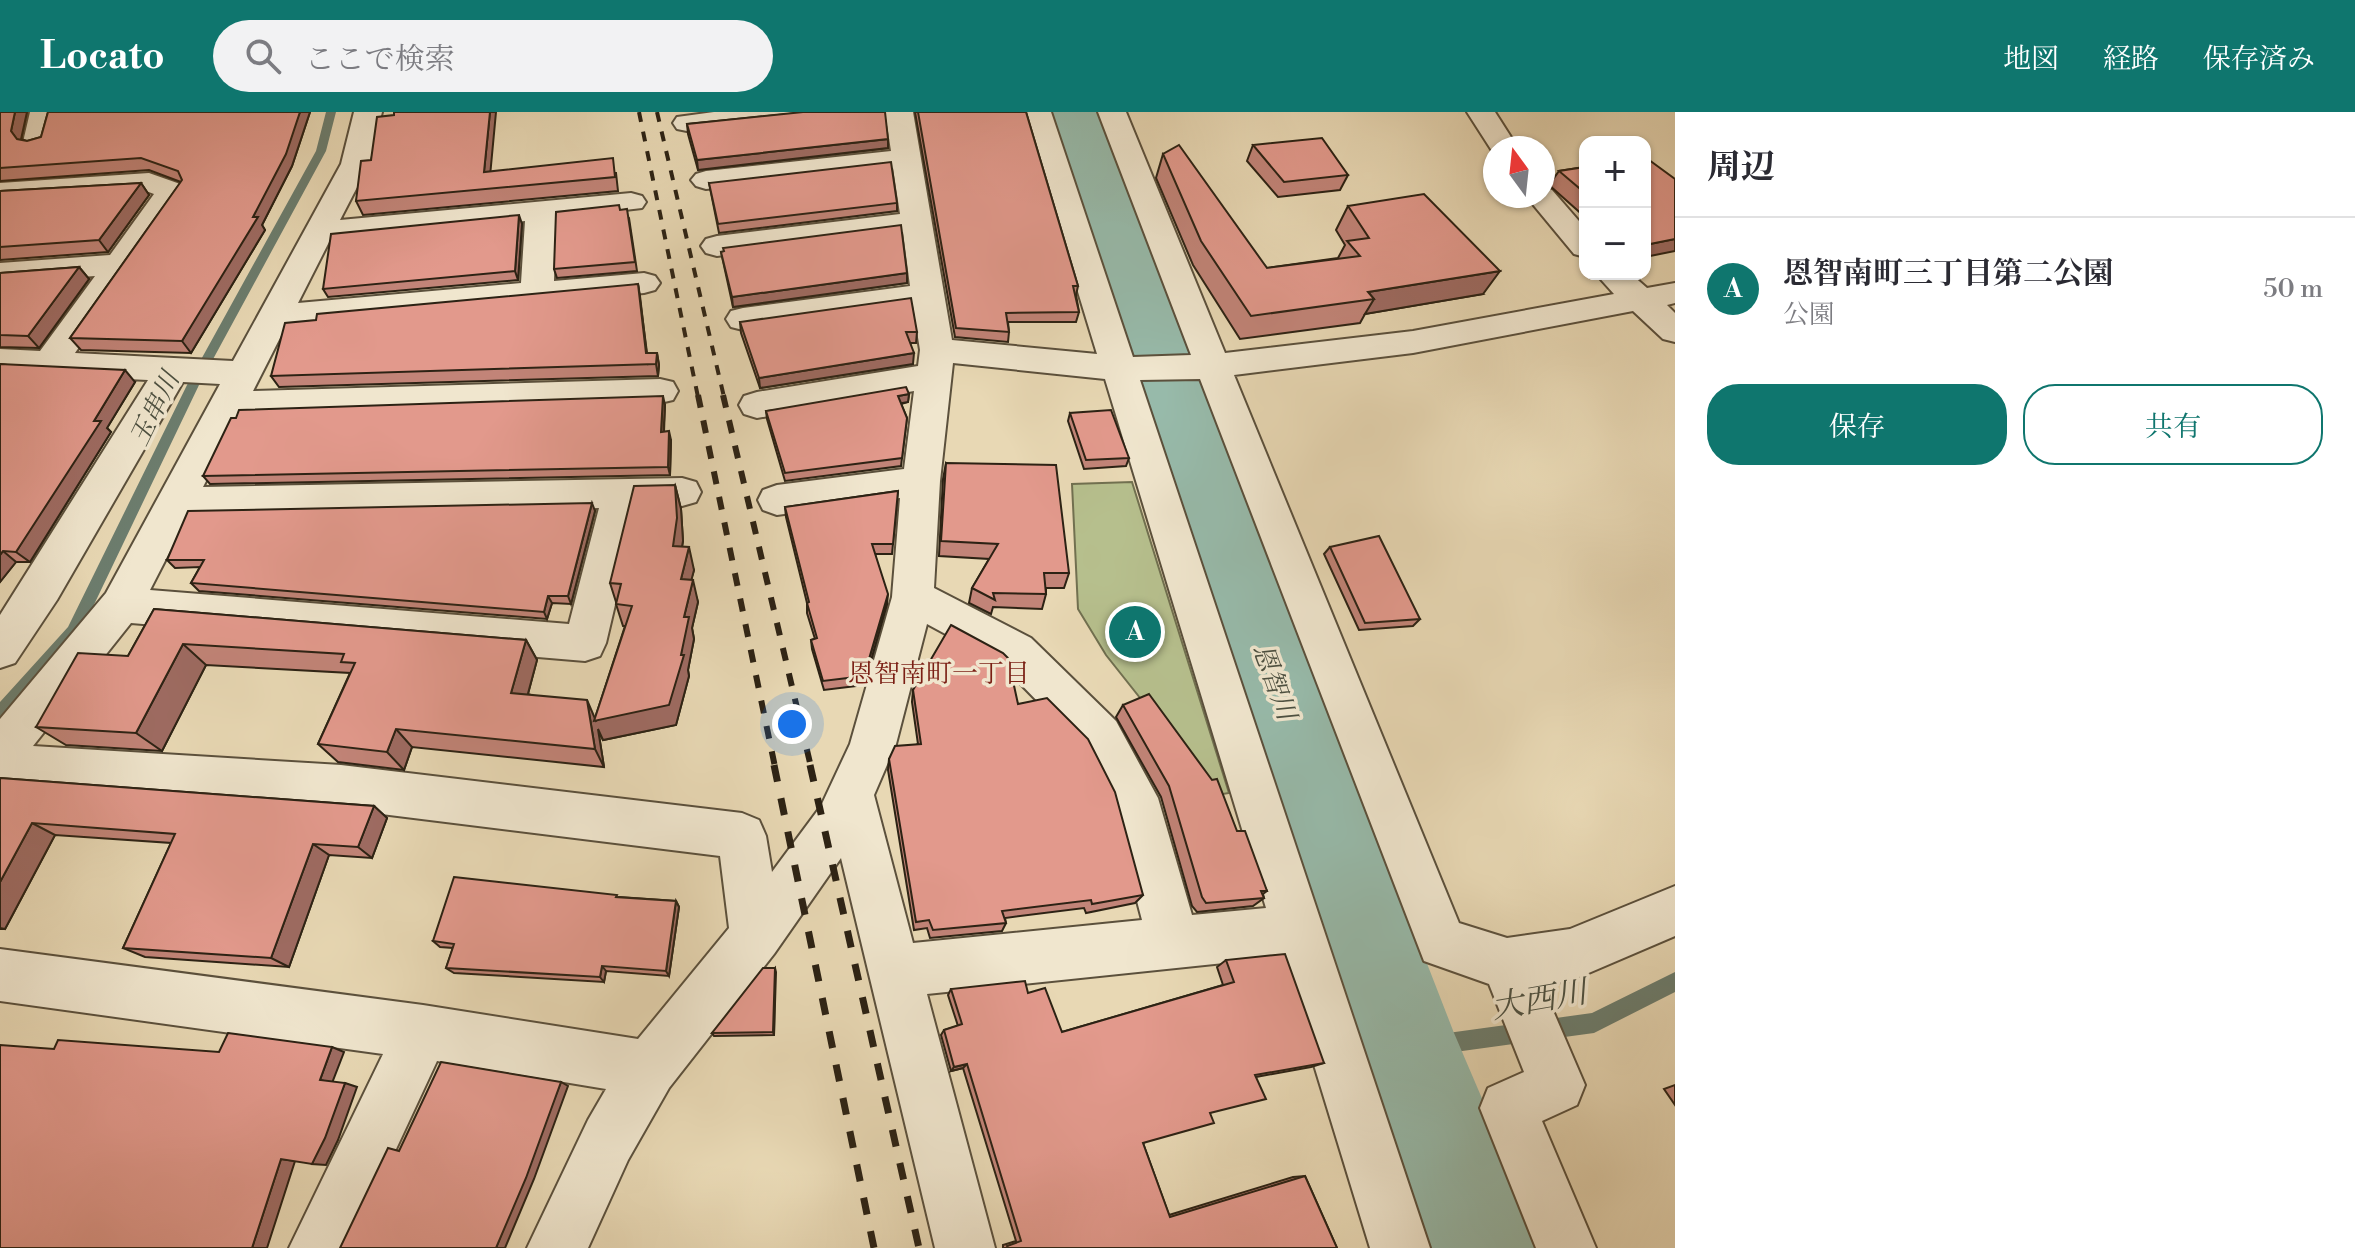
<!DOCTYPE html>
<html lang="ja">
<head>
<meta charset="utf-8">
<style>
	:root { --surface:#fff; --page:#f2f2f3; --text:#2b2b33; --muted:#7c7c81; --line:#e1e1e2; --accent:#0f766e }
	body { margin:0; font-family:"Libre Bodoni","Noto Serif JP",serif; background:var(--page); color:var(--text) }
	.controls { position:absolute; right:24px; top:24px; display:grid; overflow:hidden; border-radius:16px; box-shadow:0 2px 6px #0004 }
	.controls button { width:72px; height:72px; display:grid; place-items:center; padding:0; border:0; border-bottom:2px solid var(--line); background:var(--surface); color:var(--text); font:40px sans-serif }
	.compass { position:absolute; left:1483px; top:24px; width:72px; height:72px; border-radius:50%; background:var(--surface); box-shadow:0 2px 6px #0004; rotate:345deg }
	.you { position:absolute; left:792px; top:612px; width:28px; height:28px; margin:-20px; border:6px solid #fff; border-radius:50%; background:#1a73e8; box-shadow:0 0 0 12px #1a73e833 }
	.badge { display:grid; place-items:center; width:52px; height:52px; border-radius:50%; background:var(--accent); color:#fff; font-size:26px; font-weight:700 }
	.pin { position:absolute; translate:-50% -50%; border:4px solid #fff; box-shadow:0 2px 8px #0006 }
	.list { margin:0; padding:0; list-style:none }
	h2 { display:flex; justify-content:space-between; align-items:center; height:104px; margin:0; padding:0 32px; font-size:34px }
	h2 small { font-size:26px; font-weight:400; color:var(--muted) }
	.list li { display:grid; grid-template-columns:52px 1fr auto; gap:24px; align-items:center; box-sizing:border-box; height:144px; padding:0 32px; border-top:2px solid var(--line) }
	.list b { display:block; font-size:30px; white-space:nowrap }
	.list p { margin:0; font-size:26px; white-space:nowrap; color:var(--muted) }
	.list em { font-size:26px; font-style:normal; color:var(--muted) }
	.actions { display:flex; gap:16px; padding:24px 32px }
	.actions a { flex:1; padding:18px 0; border:2px solid var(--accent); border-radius:32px; text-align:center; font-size:28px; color:var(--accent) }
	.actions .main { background:var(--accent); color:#fff }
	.icon { flex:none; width:44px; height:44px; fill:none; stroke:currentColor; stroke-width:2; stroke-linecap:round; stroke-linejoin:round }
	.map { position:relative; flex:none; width:1675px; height:1136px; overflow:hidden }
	header { display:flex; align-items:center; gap:48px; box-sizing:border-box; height:112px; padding:0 40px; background:var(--accent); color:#fff }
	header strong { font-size:38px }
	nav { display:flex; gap:44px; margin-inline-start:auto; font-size:28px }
	.search { width:560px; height:72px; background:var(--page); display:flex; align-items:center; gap:20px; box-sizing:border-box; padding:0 28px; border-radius:44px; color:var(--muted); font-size:30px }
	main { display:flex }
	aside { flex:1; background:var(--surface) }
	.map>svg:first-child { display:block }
	.green { fill:#b6bf8d; stroke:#717050; stroke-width:2 }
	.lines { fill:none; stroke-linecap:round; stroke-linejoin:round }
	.stream { fill:#6c7d6e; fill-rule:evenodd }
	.river { fill:#97baaa; fill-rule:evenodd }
	.minor-casing { stroke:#5b503c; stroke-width:4 }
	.minor { fill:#f0e6ce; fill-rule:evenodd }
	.rail-far2 { stroke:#2c2214; stroke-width:4; stroke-dasharray:10 10; stroke-linecap:butt }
	.rail-far1 { stroke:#2c2214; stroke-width:6; stroke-dasharray:13 13; stroke-linecap:butt }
	.rail { stroke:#2c2214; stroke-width:7; stroke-dasharray:17 17; stroke-linecap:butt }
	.wall { fill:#c28478; stroke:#2c2214; stroke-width:2 }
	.shaded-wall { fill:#9e6b62; stroke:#2c2214; stroke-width:2 }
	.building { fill:#e2998c; stroke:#2c2214; stroke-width:2 }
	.labels { text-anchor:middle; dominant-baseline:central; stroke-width:7; stroke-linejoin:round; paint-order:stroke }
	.water-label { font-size:26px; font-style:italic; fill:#4c5041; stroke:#f0e6ce }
	.neighbourhood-label { font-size:26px; fill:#7a1f14; stroke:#f0e6ce }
	.near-water-label { font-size:32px; font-style:italic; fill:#4c5041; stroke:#f0e6ce }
</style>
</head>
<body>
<header>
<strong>Locato</strong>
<div class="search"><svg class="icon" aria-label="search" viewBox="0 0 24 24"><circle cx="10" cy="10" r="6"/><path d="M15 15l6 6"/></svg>ここで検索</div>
<nav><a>地図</a><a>経路</a><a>保存済み</a></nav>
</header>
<main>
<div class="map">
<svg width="1675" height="1136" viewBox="0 0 1675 1136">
	<rect width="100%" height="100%" fill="#e8d8b4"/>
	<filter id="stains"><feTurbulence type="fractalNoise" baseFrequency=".0025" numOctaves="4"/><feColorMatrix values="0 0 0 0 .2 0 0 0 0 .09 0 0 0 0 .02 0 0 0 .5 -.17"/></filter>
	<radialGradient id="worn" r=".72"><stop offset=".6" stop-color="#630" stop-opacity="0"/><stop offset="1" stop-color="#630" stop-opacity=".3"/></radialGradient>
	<polygon class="green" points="1132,370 1229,681 1217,683 1106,543 1078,497 1072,372"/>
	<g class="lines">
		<g class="stream">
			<polygon points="326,0 336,0 326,39 199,273 79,524 6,606 0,608 0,590 68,515 187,273 316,39"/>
			<polygon points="1675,860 1675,880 1594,921 1404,947 1397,944 1394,937 1397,930 1404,927 1592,901"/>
		</g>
		<path class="river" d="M1044,0H1100L1181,218L1454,921L1546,1136H1422C1283,762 1162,381 1044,0Z"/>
		<g class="minor-casing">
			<g id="minor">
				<polygon points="30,0 58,0 47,36 37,38 27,36 23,30"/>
				<path d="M354,0H382L369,52L340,108L631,81L642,84L646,90L642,96L556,106L554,169L644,161L655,164L660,171L655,178L644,181L286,214L253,279L660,267L673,270L678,279L673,288L660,291L239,304L203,375L682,366L696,370L701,380L696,390L682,394L638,395L606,531L600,544L585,549L131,511L33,634L341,653L742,701L759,708L766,724L772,760L821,694L850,632L892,485L900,386L777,403L763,398L758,388L763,378L777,373L904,357L914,279L757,306L744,302L739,293L744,284L757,280L918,254L920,238L913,194L743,218L731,215L726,207L731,199L743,196L910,174L903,120L717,144L706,141L701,134L706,127L717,124L900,102L893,56L706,77L696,74L691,68L696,62L706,59L891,39L885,0H913L952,228L1097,242L1023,0H1051L1133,245L1191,243L1098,0H1126L1225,241L1413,219L1614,182L1596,162H1631L1647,176L1675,171V191L1667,193L1675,201V230L1663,227L1633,199L1413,241L1234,263L1459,811L1507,826L1570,817L1675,774V824L1570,869L1542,873L1585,973L1577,993L1542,1009L1596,1136H1536L1480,996L1488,976L1524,960L1489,872L1424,849L1200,267L1140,268L1430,1136H1370L1281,845L927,882L995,1136H935L841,746L774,842L669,976L628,1048L588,1136H527L588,1008L606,977L437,949L350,1136H289L383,942L0,889V837L423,893L638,927L729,816L720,744L341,697L0,674V607L106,481L220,272L183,270L57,488L15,551L0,556V503L148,268L0,261V237L40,239L95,164L0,171V151L110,143L154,82L146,79L0,89V71L149,61L183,73L187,79L75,241L233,249L341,52ZM525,109L521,171L298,191L330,128ZM953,251L1105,267L1266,796L1192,803L1158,686L1116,609L1031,526L934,476L940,369ZM599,396L569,512L150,478L188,404ZM927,512L1001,552L1084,637L1111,690L1142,808L913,831L874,683L896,632Z"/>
				<polygon points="714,0 812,0 808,6 798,8 687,19 677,17 673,11 677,5"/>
				<polygon points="1467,0 1495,0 1518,36 1495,36 1494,42"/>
				<polygon points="1543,76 1552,78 1585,116 1585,145 1574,142 1526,84 1543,84"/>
			</g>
		</g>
		<use href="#minor" class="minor"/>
		<g class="rail-far2">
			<polyline points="639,0 698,285"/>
			<polyline points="657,0 724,285"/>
		</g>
		<g class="rail-far1">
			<polyline points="698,283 775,655"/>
			<polyline points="723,283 811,655"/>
		</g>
		<g class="rail">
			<polyline points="774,653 874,1136"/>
			<polyline points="810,653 919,1136"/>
		</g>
	</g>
	<g class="wall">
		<polygon points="0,0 27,0 21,27 27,29 41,25 48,0 310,0 292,54 262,113 265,118 191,241 81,238 70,226 181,70 149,58 0,69"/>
		<polygon points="915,0 1026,0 1078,174 1076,183 1079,200 1076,210 1008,210 1009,220 1008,230 955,225"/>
		<polygon points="798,1 888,27 888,36 698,58 688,22 687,12"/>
		<polygon points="1253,33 1348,63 1340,78 1278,85 1247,49"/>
		<polygon points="1163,42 1267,156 1338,146 1345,133 1336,118 1348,94 1483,182 1365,202 1360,211 1240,227 1193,153 1156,66"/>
		<polygon points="371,48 490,60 616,61 618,79 363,103 356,89"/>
		<polygon points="1585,55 1585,105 1549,73 1559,59"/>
		<polygon points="141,71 149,83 108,140 0,148 0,79"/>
		<polygon points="709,71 897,91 897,99 719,121"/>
		<polygon points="620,98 629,106 637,159 557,166 554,157"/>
		<polygon points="522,112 518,168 328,185 323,177"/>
		<polygon points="721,140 907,161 907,171 733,195"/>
		<polygon points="79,155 89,167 39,236 0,235 0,161"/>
		<polygon points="638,172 647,241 657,241 659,253 658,264 279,275 271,264"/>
		<polygon points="740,210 917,220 916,231 910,231 913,252 760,276 741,221"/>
		<polygon points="0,252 135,270 107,316 111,320 30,450 16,450 0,470"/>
		<polygon points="909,282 908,290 901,292 907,306 901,354 785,369 767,307 766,299"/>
		<polygon points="665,293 664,320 671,328 670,363 210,372 203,364"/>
		<polygon points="1070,301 1129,346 1126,354 1084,357 1068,309"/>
		<polygon points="946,351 1069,461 1064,476 1046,476 1046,482 1042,497 993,495 991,502 969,491 972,476 989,447 939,444 943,367"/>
		<polygon points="675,373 681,397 683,429 682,435 694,458 691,468 698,490 692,516 694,527 688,558 689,564 676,613 603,628 598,617 604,655 412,635 404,658 338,650 318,632 350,561 206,553 162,639 66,633 36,615 128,544 154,497 526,528 537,548 528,582 595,606 625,514 623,514 616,492 616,490 610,471"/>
		<polygon points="898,379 892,442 875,442 887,492 864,573 824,578 812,537 811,528 815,527 807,501 807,491 786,405 785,395"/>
		<polygon points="595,399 571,492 552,491 547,507 199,479 191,471 200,455 175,456 167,448"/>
		<polygon points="1330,435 1420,507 1413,514 1359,518 1324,442"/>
		<polygon points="913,578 1018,592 1143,783 1135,791 1086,801 1084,796 1005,806 1006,811 1002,819 930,826 927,816 914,818 888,658 889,647 918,632 912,590"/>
		<polygon points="1123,593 1237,719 1267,779 1263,782 1264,786 1253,794 1197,800 1192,794 1161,685 1116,605"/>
		<polygon points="0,666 374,694 387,706 372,746 329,743 289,855 145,845 123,836 171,731 55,723 5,817 0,817"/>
		<polygon points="619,785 676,789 679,795 669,864 606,859 604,870 454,861 446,856 453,836 440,835 433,829"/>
		<polygon points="1226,848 1324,951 1311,955 1256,965 1210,1001 1143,1031 1169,1103 1293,1065 1305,1064 1337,1136 1003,1136 1003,1133 1016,1129 963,956 951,959 941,923 944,918 958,914 948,883 951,877 1028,881 1062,920 1223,873 1217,855"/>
		<polygon points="775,856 774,923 714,924 712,921"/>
		<polygon points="1675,973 1675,993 1664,977"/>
	</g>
	<g class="shaded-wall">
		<polygon points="15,0 27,0 20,32 11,19"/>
		<polygon points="300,0 310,0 292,54 262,113 265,118 191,241 182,229 253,105"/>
		<polygon points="490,0 496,0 489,75 484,60"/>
		<polygon points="888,27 888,36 698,58 697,48"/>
		<polygon points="141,71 149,83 108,140 99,128"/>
		<polygon points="519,103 522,112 518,168 515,159"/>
		<polygon points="1675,127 1675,139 1645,145 1645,133"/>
		<polygon points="79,155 89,167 39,236 28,224"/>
		<polygon points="1500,159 1483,182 1365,202 1374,187 1368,180"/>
		<polygon points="907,161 907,171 733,195 732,185"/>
		<polygon points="638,172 640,184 648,253 646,241"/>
		<polygon points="657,241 659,253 658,264 656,252"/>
		<polygon points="914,241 913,252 760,276 759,266"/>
		<polygon points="125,258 135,270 107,316 111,320 30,450 16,440 94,309"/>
		<polygon points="909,282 908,290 897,292 898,284"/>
		<polygon points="663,284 665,293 663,328 661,320"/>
		<polygon points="669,319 671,328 670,363 668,355"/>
		<polygon points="675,373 681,397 683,429 678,457 673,434"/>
		<polygon points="592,391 595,399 571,492 568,484"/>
		<polygon points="689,435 694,458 686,489 681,467"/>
		<polygon points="3,439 16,450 0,470 0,443"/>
		<polygon points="693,468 698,490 692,516 694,527 688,558 689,564 676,613 603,628 598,617 604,655 595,637 587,588 596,609 681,543 684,505"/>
		<polygon points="888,482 887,492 864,573 864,564"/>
		<polygon points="548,484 552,491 547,507 544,500"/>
		<polygon points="526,528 537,548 523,600 511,581"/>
		<polygon points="183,532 206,553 162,639 136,621"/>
		<polygon points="396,617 412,635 404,658 387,640"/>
		<polygon points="374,694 387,706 372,746 358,735"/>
		<polygon points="32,711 55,723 5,817 0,816 0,770"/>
		<polygon points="313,732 329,743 289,855 271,846"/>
		<polygon points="676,789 679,795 669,864 666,859"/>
		<polygon points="602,854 606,859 604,870 600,865"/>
		<polygon points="775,856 776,860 774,923 773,920"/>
		<polygon points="332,935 344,940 332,971 320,968"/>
		<polygon points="967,952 963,956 951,959 954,955"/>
		<polygon points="561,970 568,974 534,1067 505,1136 496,1136"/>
		<polygon points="345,971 357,975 338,1028 326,1053 312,1052"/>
		<polygon points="281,1047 295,1049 267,1136 252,1136"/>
	</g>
	<g class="building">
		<polygon points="0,0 15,0 11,19 17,27 27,29 41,25 48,0 300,0 286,42 253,105 258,105 182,229 70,226 182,68 178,59 141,46 0,56"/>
		<polygon points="394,0 490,0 484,60 613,46 615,65 356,89 361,49 371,48 377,5 394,3"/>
		<polygon points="803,0 885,0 888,27 697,48 687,12"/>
		<polygon points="918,0 1026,0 1078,174 1073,174 1079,200 1006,201 1009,220 956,216"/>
		<polygon points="1322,26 1348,63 1284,70 1253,33"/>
		<polygon points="1179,33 1267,156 1360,144 1347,129 1369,126 1348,94 1424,82 1500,159 1368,180 1374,187 1251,204 1201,129 1163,42"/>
		<polygon points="1645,45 1675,67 1675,127 1645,133"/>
		<polygon points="891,50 897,91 718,112 709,71"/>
		<polygon points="1585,55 1585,81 1559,59"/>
		<polygon points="141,71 99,128 0,135 0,79"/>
		<polygon points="619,93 620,98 627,97 635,150 554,157 556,100"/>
		<polygon points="519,103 515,159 323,177 331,122"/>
		<polygon points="901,113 907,161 732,185 721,140 724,139 723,136"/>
		<polygon points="79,155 28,224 0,223 0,161"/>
		<polygon points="638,172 646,241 657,241 656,252 271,264 285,211 316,208 317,202"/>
		<polygon points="911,186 917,220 906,220 914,241 759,266 740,210"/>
		<polygon points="0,252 125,258 94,309 101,309 16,440 3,439 0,443"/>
		<polygon points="906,275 909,282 898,284 907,306 902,346 785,361 766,299"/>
		<polygon points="663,284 661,320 669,319 668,355 203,364 231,306 236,306 239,298"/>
		<polygon points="1111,298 1129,346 1086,348 1070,301"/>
		<polygon points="946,351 1056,353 1069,461 1044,461 1046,482 993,481 995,488 972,476 998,432 941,429"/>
		<polygon points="675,373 677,406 673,434 689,435 681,467 693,468 684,505 689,505 681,543 684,543 669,593 594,609 632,494 616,492 621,472 610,471 634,374"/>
		<polygon points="898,379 893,432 872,432 888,482 864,564 823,569 811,528 817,526 807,491 809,490 785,395"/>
		<polygon points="592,391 568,484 548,484 544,500 191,471 204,448 167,448 188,399"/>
		<polygon points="1379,424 1420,507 1365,511 1330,435"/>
		<polygon points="154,497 526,528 511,581 587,588 595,637 396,617 387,640 318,632 355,551 341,550 344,542 183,532 136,621 36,615 78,541 128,544"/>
		<polygon points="951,513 1003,541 1008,546 1018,592 1047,586 1088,627 1115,680 1143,783 1092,792 1091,788 1002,799 1006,811 933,818 929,808 916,810 889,647 895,634 921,632 913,578"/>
		<polygon points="1149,582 1212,668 1217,667 1237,719 1245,719 1267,779 1261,779 1264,786 1206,791 1202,785 1169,674 1123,593"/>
		<polygon points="0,666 374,694 358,735 313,732 271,846 123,836 175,722 32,711 0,770"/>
		<polygon points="454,765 617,783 616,785 676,789 666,859 602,854 600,865 446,856 454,832 433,829"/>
		<polygon points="1285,842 1324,951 1255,963 1266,987 1210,1001 1214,1011 1143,1031 1170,1105 1305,1064 1337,1136 1008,1136 1007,1134 1021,1129 967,952 954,955 944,918 962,912 951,877 1025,869 1028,881 1045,876 1062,920 1234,870 1226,848"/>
		<polygon points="763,856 775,856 773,920 712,921"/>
		<polygon points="228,921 332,935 320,968 345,971 325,1026 312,1052 281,1047 252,1136 0,1136 0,933 54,937 58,928 219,940"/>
		<polygon points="441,950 561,970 526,1066 496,1136 340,1136 388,1036 399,1039"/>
	</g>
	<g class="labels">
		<g class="water-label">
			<text transform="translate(155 297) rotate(-64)">玉串川</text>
			<text transform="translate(1274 570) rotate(70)">恩智川</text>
		</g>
		<g class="neighbourhood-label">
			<text x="939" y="562">恩智南町一丁目</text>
		</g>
		<g class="near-water-label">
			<text transform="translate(1539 888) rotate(-10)">大西川</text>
		</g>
	</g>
	<rect width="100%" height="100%" filter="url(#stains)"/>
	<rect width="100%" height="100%" fill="url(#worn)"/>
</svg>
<div class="controls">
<button>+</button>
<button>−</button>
</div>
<svg class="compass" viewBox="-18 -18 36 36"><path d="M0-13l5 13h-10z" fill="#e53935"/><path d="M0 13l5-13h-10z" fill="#7c7c81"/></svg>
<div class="you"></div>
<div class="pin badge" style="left:1135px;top:520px">A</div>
</div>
<aside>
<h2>周辺<small></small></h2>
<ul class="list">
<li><span class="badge">A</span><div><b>恩智南町三丁目第二公園</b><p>公園</p></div><em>50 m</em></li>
</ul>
<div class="actions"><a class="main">保存</a><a>共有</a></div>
</aside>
</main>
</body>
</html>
